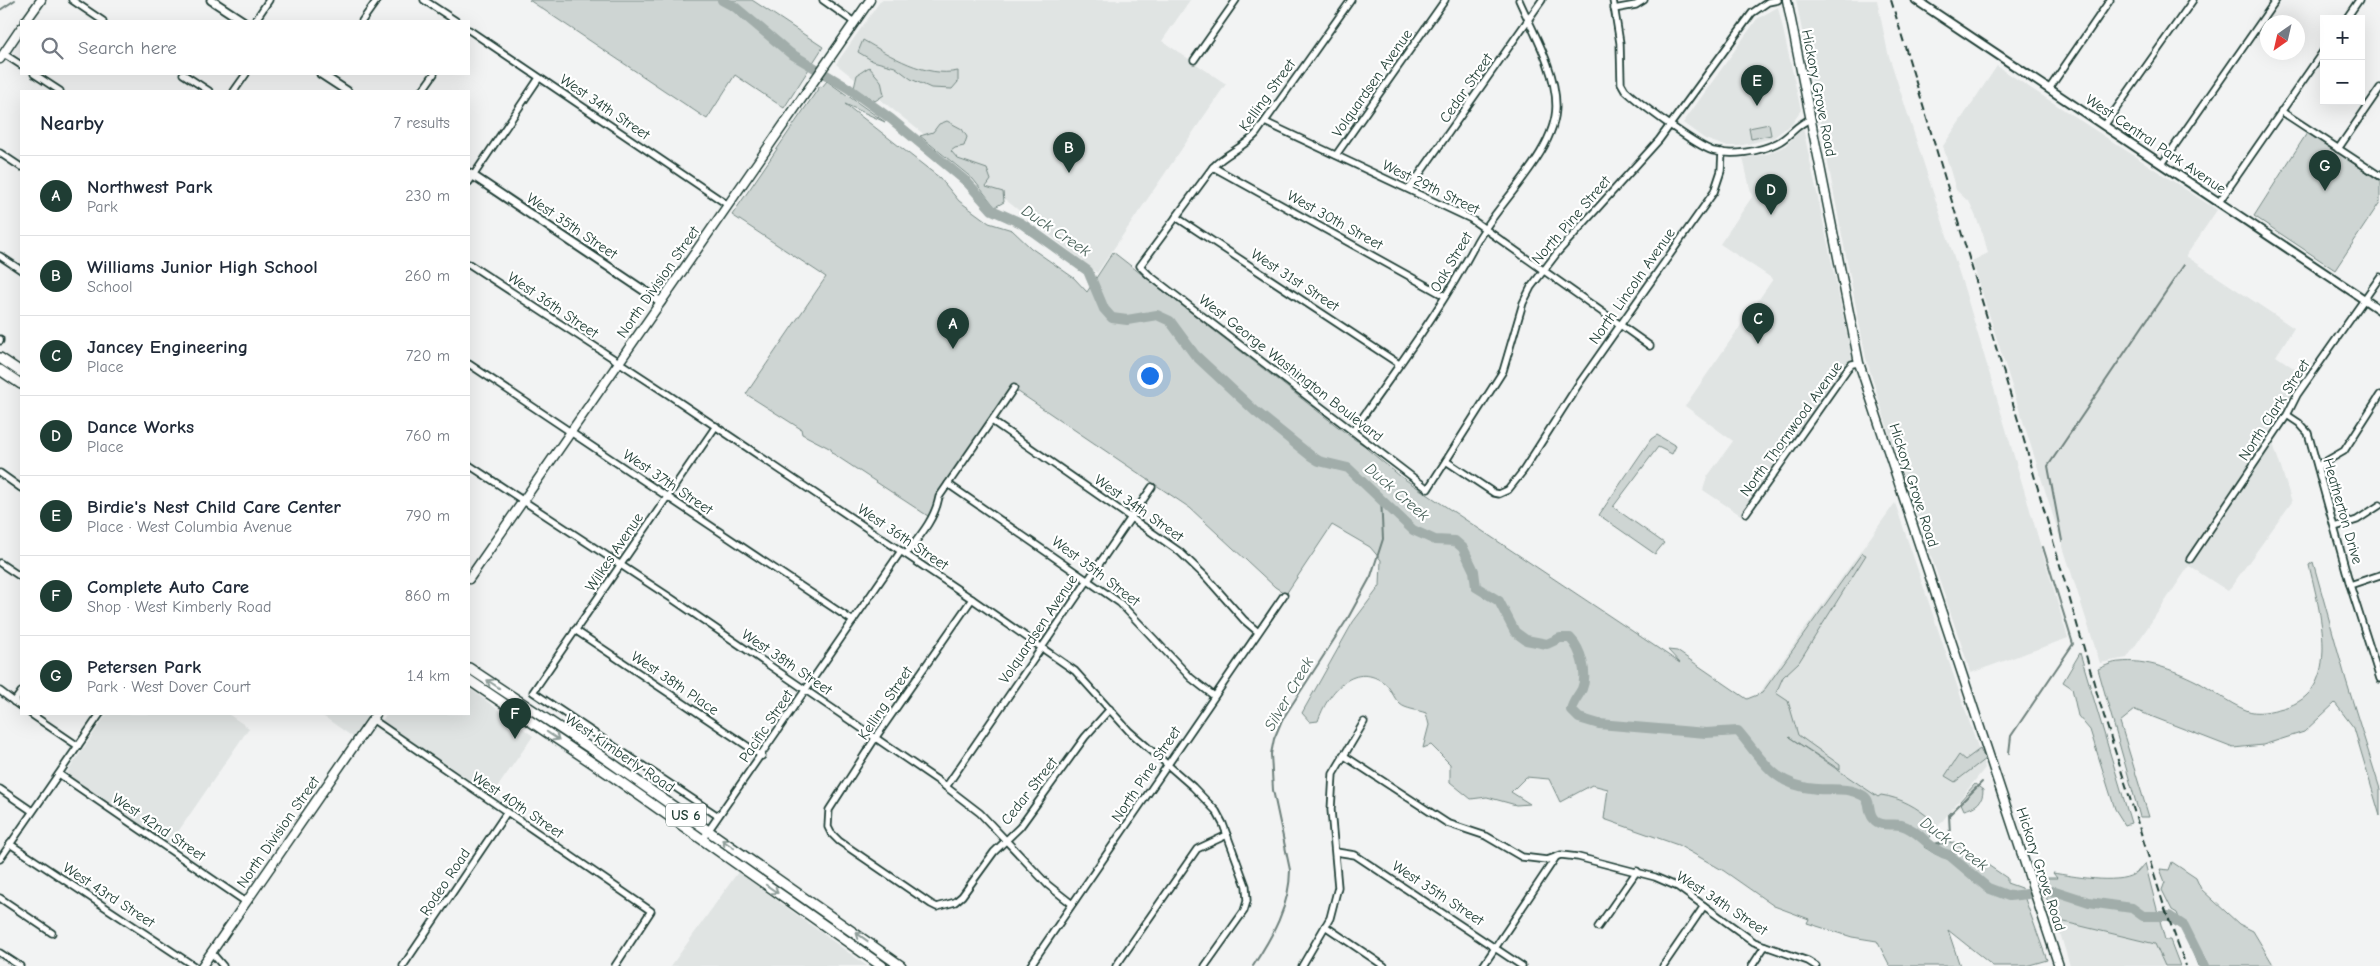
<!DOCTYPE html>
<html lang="en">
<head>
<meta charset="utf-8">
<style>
	:root { --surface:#fff; --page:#f2f2f3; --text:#1f2937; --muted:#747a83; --line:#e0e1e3; --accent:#1f3d34 }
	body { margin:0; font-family:"Comic Neue",sans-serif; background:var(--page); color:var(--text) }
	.controls { position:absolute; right:15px; top:15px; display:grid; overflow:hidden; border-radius:0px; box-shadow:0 5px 20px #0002 }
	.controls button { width:45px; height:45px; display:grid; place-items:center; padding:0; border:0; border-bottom:1px solid var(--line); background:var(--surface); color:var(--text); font:25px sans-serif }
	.compass { position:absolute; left:2260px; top:15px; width:45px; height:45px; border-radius:50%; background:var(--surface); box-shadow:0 5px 20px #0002; rotate:214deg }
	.you { position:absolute; left:1149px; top:375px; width:18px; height:18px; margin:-12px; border:4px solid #fff; border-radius:50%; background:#1a73e8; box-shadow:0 0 0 8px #1a73e833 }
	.badge { display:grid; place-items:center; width:32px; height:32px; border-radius:50%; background:var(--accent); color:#fff; font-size:16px; font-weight:700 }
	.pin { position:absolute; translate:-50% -41px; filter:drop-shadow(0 1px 2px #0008) }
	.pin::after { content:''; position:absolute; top:26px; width:18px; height:15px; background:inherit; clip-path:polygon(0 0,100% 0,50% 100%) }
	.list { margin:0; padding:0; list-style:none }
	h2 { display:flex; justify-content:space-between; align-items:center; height:65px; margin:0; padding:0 20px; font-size:21px }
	h2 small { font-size:16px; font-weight:400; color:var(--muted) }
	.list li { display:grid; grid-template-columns:32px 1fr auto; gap:15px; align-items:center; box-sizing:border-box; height:80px; padding:0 20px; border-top:1px solid var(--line) }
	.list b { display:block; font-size:19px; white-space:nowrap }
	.list p { margin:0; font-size:16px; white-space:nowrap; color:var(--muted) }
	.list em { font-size:16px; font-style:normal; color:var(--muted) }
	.icon { flex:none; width:28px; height:28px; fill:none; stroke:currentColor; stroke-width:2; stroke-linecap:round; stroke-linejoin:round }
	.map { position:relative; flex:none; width:2380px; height:966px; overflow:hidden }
	.search { position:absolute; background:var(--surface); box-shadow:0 5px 20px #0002; left:20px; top:20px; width:450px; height:55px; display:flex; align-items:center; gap:12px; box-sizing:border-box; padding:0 18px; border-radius:0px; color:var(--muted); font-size:19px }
	.panel { position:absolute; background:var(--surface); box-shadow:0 5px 20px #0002; left:20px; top:90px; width:450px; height:625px; border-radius:0px }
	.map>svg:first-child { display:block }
	.built { fill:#e0e4e3 }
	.green { fill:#ced5d3; stroke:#768984 }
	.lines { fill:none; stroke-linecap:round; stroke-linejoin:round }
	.stream { stroke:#6d807b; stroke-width:2 }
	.river { stroke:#a1adaa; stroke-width:10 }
	.minor-casing { stroke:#1f3d34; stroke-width:9 }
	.tertiary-casing { stroke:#1f3d34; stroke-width:11 }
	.secondary-casing { stroke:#1f3d34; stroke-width:11 }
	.primary-casing { stroke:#1f3d34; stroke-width:12 }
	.minor { stroke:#fff; stroke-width:5.5 }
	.tertiary { stroke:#fff; stroke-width:7 }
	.secondary { stroke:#fff; stroke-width:8 }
	.primary { stroke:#fff; stroke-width:9 }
	.rail { stroke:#1f3d34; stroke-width:2; stroke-dasharray:8 4; stroke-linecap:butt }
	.oneway { stroke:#8f9e9a }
	.labels { text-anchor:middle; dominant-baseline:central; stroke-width:4.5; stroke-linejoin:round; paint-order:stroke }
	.shield { fill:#fff; stroke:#627771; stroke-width:1 }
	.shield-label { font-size:14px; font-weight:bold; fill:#1f3d34 }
	.street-label { font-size:15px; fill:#1f3d34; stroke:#fff }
	.water-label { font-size:16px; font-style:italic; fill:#465f57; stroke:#fff }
</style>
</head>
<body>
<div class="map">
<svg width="2380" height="966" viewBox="0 0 2380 966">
	<rect width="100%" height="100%" fill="#f2f3f3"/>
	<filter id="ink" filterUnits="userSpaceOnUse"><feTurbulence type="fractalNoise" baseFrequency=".02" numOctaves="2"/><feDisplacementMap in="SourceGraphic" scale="10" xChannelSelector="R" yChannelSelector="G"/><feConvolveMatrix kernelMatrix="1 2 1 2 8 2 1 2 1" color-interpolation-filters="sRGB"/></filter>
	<g filter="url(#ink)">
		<g class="built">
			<polygon points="881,0 1190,0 1162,41 1226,84 1097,273 836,64"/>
			<polygon points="1796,0 1877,0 1888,53 1965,291 2068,638 1971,673 1893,445 1866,358"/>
			<polygon points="1778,7 1801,110 1791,124 1773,138 1739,146 1725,146 1705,139 1683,123 1757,19"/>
			<polygon points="1997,66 2217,210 2186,256 2294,328 2276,356 2304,375 2269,431 2292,502 2228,591 2189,566 2127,658 2100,663 1972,261 1988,253 1983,234 1970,203 1956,190 1943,146"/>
			<polygon points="1803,128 1852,357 1742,516 1703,490 1707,477 1733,441 1685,406 1773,279 1720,244 1752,197 1743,158 1767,154 1785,146"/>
			<polygon points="1895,503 1985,768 1932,834 1748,709"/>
			<polygon points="469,688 533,736 492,795 382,721 387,714 469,714"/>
			<polygon points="107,714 228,714 249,728 169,845 66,774"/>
			<polygon points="320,714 369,714 353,737"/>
			<polygon points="738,872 867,966 671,966"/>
			<polygon points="2056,920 2167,947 2175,966 2070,966"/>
		</g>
		<g class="green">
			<polygon points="529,0 752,0 823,47 784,108 735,75 707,119"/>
			<path d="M863,40C891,56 925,78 958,71V82L952,89L931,88L911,79L895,67L873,61L858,52Z"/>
			<polygon points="869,67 881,81 884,95 875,101 854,88 857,75"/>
			<path d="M827,81L885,122L845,104L940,178L959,201L989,223L1012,230L1031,248L1074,278L1087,292L1113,252L1351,437L1367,447V449L1400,476L1680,663L1668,650L1677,651L1747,699L1762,693L1862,553L1866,555L1799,662L1783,677L1776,693L1788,701L1798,735L1840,765V770L1789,737L1878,797L1881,795C1901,798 1917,807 1933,821L1932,828L1925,829L1932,834L1924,847L1935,854L1964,866L1951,854L1933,850L1935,845L1954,842L2007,878V883L2021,888L2047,960L2026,966H1993L1948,930L1960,966H1890L1877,941L1852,937L1807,923L1809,919L1774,906L1724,871L1678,845L1604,819L1608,789L1592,785L1560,802L1549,779L1526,777L1511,792L1530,804L1516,805L1487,797L1471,799L1450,782V764L1431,745L1423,748L1429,725L1426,713C1418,710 1405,709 1400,704C1393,698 1391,687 1383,682C1353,661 1327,694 1318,721L1310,722L1302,713L1353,622L1380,586L1381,560L1370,547L1332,525L1286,594L1275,587L1190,508L1014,389L939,497L931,518L832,453L831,449L802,434L801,429L746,394L826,277L732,215L820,86L822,87Z"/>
			<polygon points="947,121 962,129 967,137 964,146 955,148 951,151 958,159 987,169 991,180 986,187 1003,192 1004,202 995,207 973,179 920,136 933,132 939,124"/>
			<polygon points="1769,124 1771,135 1751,139 1749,128"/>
			<polygon points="2307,133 2380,181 2380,202 2335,270 2254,216"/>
			<polygon points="1657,435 1676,446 1672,454 1658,447 1613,507 1664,543 1655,554 1599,515 1651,439"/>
			<path d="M2313,562L2346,680L2380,789V816L2354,728L2335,703L2304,732L2263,745L2233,748L2135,710L2120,722L2149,817H2140L2098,669C2105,666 2113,662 2120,662C2145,659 2174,670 2196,681C2213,690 2228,703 2246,710C2257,715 2271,711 2283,708C2345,692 2319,609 2309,565Z"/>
			<polygon points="2080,653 2131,823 2125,825 2115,809 2090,730 2078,716 2072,688 2063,682"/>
			<polygon points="1980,749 1985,759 1955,782 1945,776 1959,755 1965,760"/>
			<path d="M1975,784L1983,790C1983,802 1976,807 1964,810L1960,801Z"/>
			<polygon points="2172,862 2196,878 2201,889 2239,924 2253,931 2274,966 2198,966 2177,913 2172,910 2162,890 2165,882 2160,869 2169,870"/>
			<path d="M2145,863L2165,940H2170L2180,966H2165L2155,944L2056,920L2038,878H2057L2053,873C2072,876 2117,885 2134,874C2138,872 2141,867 2145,863Z"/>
		</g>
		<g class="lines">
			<g class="stream">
				<polyline points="0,10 15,0"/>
				<polyline points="2062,541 2048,466 2184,265"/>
				<polyline points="2009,753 2011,736 2073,644 2043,547"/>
				<polyline points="1930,845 1946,841 1950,834 1949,815 1982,782"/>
				<path d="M1253,966C1272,937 1290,906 1290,870L1273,790L1271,754L1274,739L1282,720L1348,618L1371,576L1383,539L1381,497"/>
			</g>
			<path class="river" d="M722,0L735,7L790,53L848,88L891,119L967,182L992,210L1021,223L1088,271L1104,309L1112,318L1127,320L1157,315L1170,321L1195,355L1255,411L1311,456L1319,461L1348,468L1413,530L1435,540L1455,541L1463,548L1474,571L1476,587L1499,601L1515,632L1526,640L1547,644L1560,638H1570C1581,649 1588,674 1582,689C1578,697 1573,701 1571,710L1579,718L1599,724L1706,733L1738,731C1763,760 1773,786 1817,789C1833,790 1847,787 1862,795C1872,800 1867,810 1873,818C1880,828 1892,823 1901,825C1919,829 1930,851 1949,855L1988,888L2009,896L2055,891L2089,902L2132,908L2143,916H2169L2184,926L2204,966"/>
			<g class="minor-casing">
				<g id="minor">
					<polyline points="72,0 103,21"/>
					<polyline points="424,0 456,21"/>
					<polyline points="823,0 854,22"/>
					<path d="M1351,0L1256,134C1243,148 1226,153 1213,167L1140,266L1149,275L1428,489L1503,371L1523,303L1531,287L1557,253L1659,140L1752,13L1768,2L1778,0"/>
					<path d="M1613,0L1620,43L1621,83L1625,90C1640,104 1695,145 1713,151C1732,156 1759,152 1777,143C1790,137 1796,124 1811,119"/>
					<polyline points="1614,9 1636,5 1644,0"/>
					<polyline points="2346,19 2359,0"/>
					<polyline points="255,21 269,0"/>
					<polyline points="362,21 377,0"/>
					<polyline points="469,30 728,205"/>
					<polyline points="4,54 21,65"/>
					<polyline points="1194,60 1236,0"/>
					<polyline points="34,74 60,91"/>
					<polyline points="183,74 209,91"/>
					<polyline points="2049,89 2110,0"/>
					<polyline points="234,91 246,74"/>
					<polyline points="422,91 434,74"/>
					<polyline points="2281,111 2380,176"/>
					<polyline points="1265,122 1471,219 1650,346"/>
					<polyline points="2104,126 2193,0"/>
					<polyline points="2338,149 2380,88"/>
					<polyline points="0,153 21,167"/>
					<polyline points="1336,155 1445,0"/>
					<polyline points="2162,164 2276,0"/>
					<polyline points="1213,167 1445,296"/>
					<polyline points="469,182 539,78"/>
					<polyline points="1409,189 1542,0"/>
					<polyline points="2219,202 2324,50"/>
					<polyline points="1176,217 1399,364"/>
					<polyline points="0,256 21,270"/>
					<polyline points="469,264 666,393 972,599 1075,671 1129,731 1193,787 1216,811 1223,824 1246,886 1247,901 1244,911 1205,966"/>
					<polyline points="0,339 0,341"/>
					<polyline points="469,364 853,621"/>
					<polyline points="2287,415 2299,423 2308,433 2350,585 2380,679"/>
					<polyline points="992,421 1180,552 1206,577 1244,620 1258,632"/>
					<polyline points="716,426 533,692 718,816"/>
					<path d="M1353,431C1395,370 1441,310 1475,245C1496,204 1556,153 1556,106C1556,70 1533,32 1519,0"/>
					<polyline points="1446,461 1494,493 1499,494 1508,490 1523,471 1578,385 1714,192 1721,171 1722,152"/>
					<polyline points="469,465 671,598 937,780 980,813 1048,885 1072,904"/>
					<polyline points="2318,466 2344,451 2380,395"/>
					<polyline points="0,473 21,488"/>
					<polyline points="948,484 1120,603 1191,678 1214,696"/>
					<polyline points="1746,513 1848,368 1852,364 1859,363"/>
					<polyline points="2335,527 2357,520 2380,505"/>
					<path d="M906,554C919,537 935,519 939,497L1014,388"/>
					<polyline points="2190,559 2287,415 2297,395 2380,277"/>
					<polyline points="0,563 21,577"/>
					<polyline points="2350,585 2380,575"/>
					<polyline points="972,599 876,737 829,810 828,827 831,833 839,841 931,904 937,907 955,902 962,896 994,852 1020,827 1085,737 1110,709"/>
					<polyline points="575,630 762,756"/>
					<polyline points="0,691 21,707"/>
					<polyline points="14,702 21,692"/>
					<polyline points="31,714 78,746"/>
					<polyline points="372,719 651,911 615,966"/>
					<polyline points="1343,755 1447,823 1486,836 1522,857 1547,860 1561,855 1578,857 1655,877 1678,887 1754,942 1808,961 1816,966"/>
					<polyline points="59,774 246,902"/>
					<polyline points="946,787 1152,487"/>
					<polyline points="0,789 32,811"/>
					<polyline points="702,840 901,551"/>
					<polyline points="10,844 194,966"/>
					<polyline points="1336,852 1355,855 1522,966"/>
					<polyline points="0,859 100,714"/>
					<polyline points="0,898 52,933"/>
					<polyline points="1325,926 1384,966"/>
					<polyline points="1598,927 1637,871"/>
					<polyline points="211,952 223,966"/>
					<polyline points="0,953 20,966"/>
					<polyline points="403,966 507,812"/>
					<polyline points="1030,966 1284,595"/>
					<polyline points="1116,966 1197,849 1227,835"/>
					<polyline points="1302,966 1330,918 1338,887 1331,810 1333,774 1364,722"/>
					<polyline points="1483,966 1556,857"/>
					<polyline points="1663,966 1704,906"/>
					<polyline points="1752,966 1765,946"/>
				</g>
			</g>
			<g class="tertiary-casing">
				<g id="tertiary">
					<polyline points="211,0 243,21"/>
					<polyline points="1916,0 2380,310"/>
					<polyline points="321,74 347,91"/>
					<polyline points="469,173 661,302"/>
				</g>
			</g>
			<g class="secondary-casing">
				<g id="secondary">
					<polyline points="1787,0 1859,363 2059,966"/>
					<polyline points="26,21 41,0"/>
					<polyline points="0,59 21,28"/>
					<polyline points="469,579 870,0"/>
					<polyline points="202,966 376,714"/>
				</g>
			</g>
			<g class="primary-casing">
				<g id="primary">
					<polyline points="0,358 21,372"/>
					<polyline points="0,370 21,384"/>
					<polyline points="469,668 593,750 901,966"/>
					<polyline points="469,680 615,778 882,966"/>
				</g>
			</g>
			<use href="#minor" class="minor"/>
			<use href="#tertiary" class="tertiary"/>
			<use href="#secondary" class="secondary"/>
			<use href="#primary" class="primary"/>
			<polyline class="rail" points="1891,0 2021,430 2098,697 2164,906 2186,966"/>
		</g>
		<defs><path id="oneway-shaft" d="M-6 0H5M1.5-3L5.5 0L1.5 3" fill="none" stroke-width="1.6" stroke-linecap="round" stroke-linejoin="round" transform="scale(1.25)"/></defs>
		<g class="oneway">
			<use href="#oneway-shaft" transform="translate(493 684) rotate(-146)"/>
			<use href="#oneway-shaft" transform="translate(553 736) rotate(34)"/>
			<use href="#oneway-shaft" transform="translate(728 844) rotate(-145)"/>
			<use href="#oneway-shaft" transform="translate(772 889) rotate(35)"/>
			<use href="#oneway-shaft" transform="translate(862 937) rotate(-144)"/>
		</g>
	</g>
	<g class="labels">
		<rect class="shield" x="666" y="803.5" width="40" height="23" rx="4"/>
		<g class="shield-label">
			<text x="686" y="815">US 6</text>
		</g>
		<g class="street-label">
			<text transform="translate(1372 83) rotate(-55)">Volquardsen Avenue</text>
			<text transform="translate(1466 88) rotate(-55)">Cedar Street</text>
			<text transform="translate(1819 93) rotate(79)">Hickory Grove Road</text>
			<text transform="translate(1267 95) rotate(-54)">Kelling Street</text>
			<text transform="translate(605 107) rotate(34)">West 34th Street</text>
			<text transform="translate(2156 144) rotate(34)">West Central Park Avenue</text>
			<text transform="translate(1431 187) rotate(26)">West 29th Street</text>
			<text transform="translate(1335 220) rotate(29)">West 30th Street</text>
			<text transform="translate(1571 220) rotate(-49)">North Pine Street</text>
			<text transform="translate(572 226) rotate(34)">West 35th Street</text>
			<text transform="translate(1451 262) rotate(-59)">Oak Street</text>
			<text transform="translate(1295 280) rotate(33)">West 31st Street</text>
			<text transform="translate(658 282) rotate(-55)">North Division Street</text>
			<text transform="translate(1632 286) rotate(-55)">North Lincoln Avenue</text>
			<text transform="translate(553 305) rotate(34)">West 36th Street</text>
			<text transform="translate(1291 368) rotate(38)">West George Washington Boulevard</text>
			<text transform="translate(2274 410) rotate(-57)">North Clark Street</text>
			<text transform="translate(1791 429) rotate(-54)">North Thornwood Avenue</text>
			<text transform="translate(668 482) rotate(34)">West 37th Street</text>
			<text transform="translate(1914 485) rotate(72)">Hickory Grove Road</text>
			<text transform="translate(1139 508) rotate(35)">West 34th Street</text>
			<text transform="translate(2343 511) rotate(74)">Heatherton Drive</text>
			<text transform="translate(903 537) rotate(34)">West 36th Street</text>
			<text transform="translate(614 552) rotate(-56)">Wilkes Avenue</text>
			<text transform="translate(1096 571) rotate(37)">West 35th Street</text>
			<text transform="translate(1038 629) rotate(-56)">Volquardsen Avenue</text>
			<text transform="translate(787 662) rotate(34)">West 38th Street</text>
			<text transform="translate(675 683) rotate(34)">West 38th Place</text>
			<text transform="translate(885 703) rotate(-56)">Kelling Street</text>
			<text transform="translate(766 726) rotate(-56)">Pacific Street</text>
			<text transform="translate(620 753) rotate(34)">West Kimberly Road</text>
			<text transform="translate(1146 774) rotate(-56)">North Pine Street</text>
			<text transform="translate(1029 791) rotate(-52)">Cedar Street</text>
			<text transform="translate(518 805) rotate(34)">West 40th Street</text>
			<text transform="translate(159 827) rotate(34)">West 42nd Street</text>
			<text transform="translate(278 832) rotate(-55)">North Division Street</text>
			<text transform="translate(2041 869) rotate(72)">Hickory Grove Road</text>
			<text transform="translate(445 882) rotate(-56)">Rodeo Road</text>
			<text transform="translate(1438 893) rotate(33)">West 35th Street</text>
			<text transform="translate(109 895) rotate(33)">West 43rd Street</text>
			<text transform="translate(1722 903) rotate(33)">West 34th Street</text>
		</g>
		<g class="water-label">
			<text transform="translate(1056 231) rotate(34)">Duck Creek</text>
			<text transform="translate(1397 492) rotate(41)">Duck Creek</text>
			<text transform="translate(1289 694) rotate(-60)">Silver Creek</text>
			<text transform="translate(1954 844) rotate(36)">Duck Creek</text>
		</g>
	</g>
</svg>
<div class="controls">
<button>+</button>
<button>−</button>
</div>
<svg class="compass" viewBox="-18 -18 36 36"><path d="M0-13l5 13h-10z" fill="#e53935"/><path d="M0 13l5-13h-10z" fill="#747a83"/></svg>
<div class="you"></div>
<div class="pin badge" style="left:953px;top:349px">A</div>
<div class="pin badge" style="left:1069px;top:173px">B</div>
<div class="pin badge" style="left:1758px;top:344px">C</div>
<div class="pin badge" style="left:1771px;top:215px">D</div>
<div class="pin badge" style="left:1757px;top:106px">E</div>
<div class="pin badge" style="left:515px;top:739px">F</div>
<div class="pin badge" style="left:2325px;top:191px">G</div>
<div class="search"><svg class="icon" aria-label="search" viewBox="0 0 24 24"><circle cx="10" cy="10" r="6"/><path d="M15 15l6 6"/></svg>Search here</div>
<section class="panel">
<h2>Nearby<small>7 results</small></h2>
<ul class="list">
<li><span class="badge">A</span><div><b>Northwest Park</b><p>Park</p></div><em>230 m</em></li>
<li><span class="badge">B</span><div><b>Williams Junior High School</b><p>School</p></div><em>260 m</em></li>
<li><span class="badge">C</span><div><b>Jancey Engineering</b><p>Place</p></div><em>720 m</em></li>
<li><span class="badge">D</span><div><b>Dance Works</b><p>Place</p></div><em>760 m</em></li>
<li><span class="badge">E</span><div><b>Birdie's Nest Child Care Center</b><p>Place · West Columbia Avenue</p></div><em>790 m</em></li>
<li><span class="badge">F</span><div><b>Complete Auto Care</b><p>Shop · West Kimberly Road</p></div><em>860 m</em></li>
<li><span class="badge">G</span><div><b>Petersen Park</b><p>Park · West Dover Court</p></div><em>1.4 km</em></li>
</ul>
</section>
</div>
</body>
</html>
